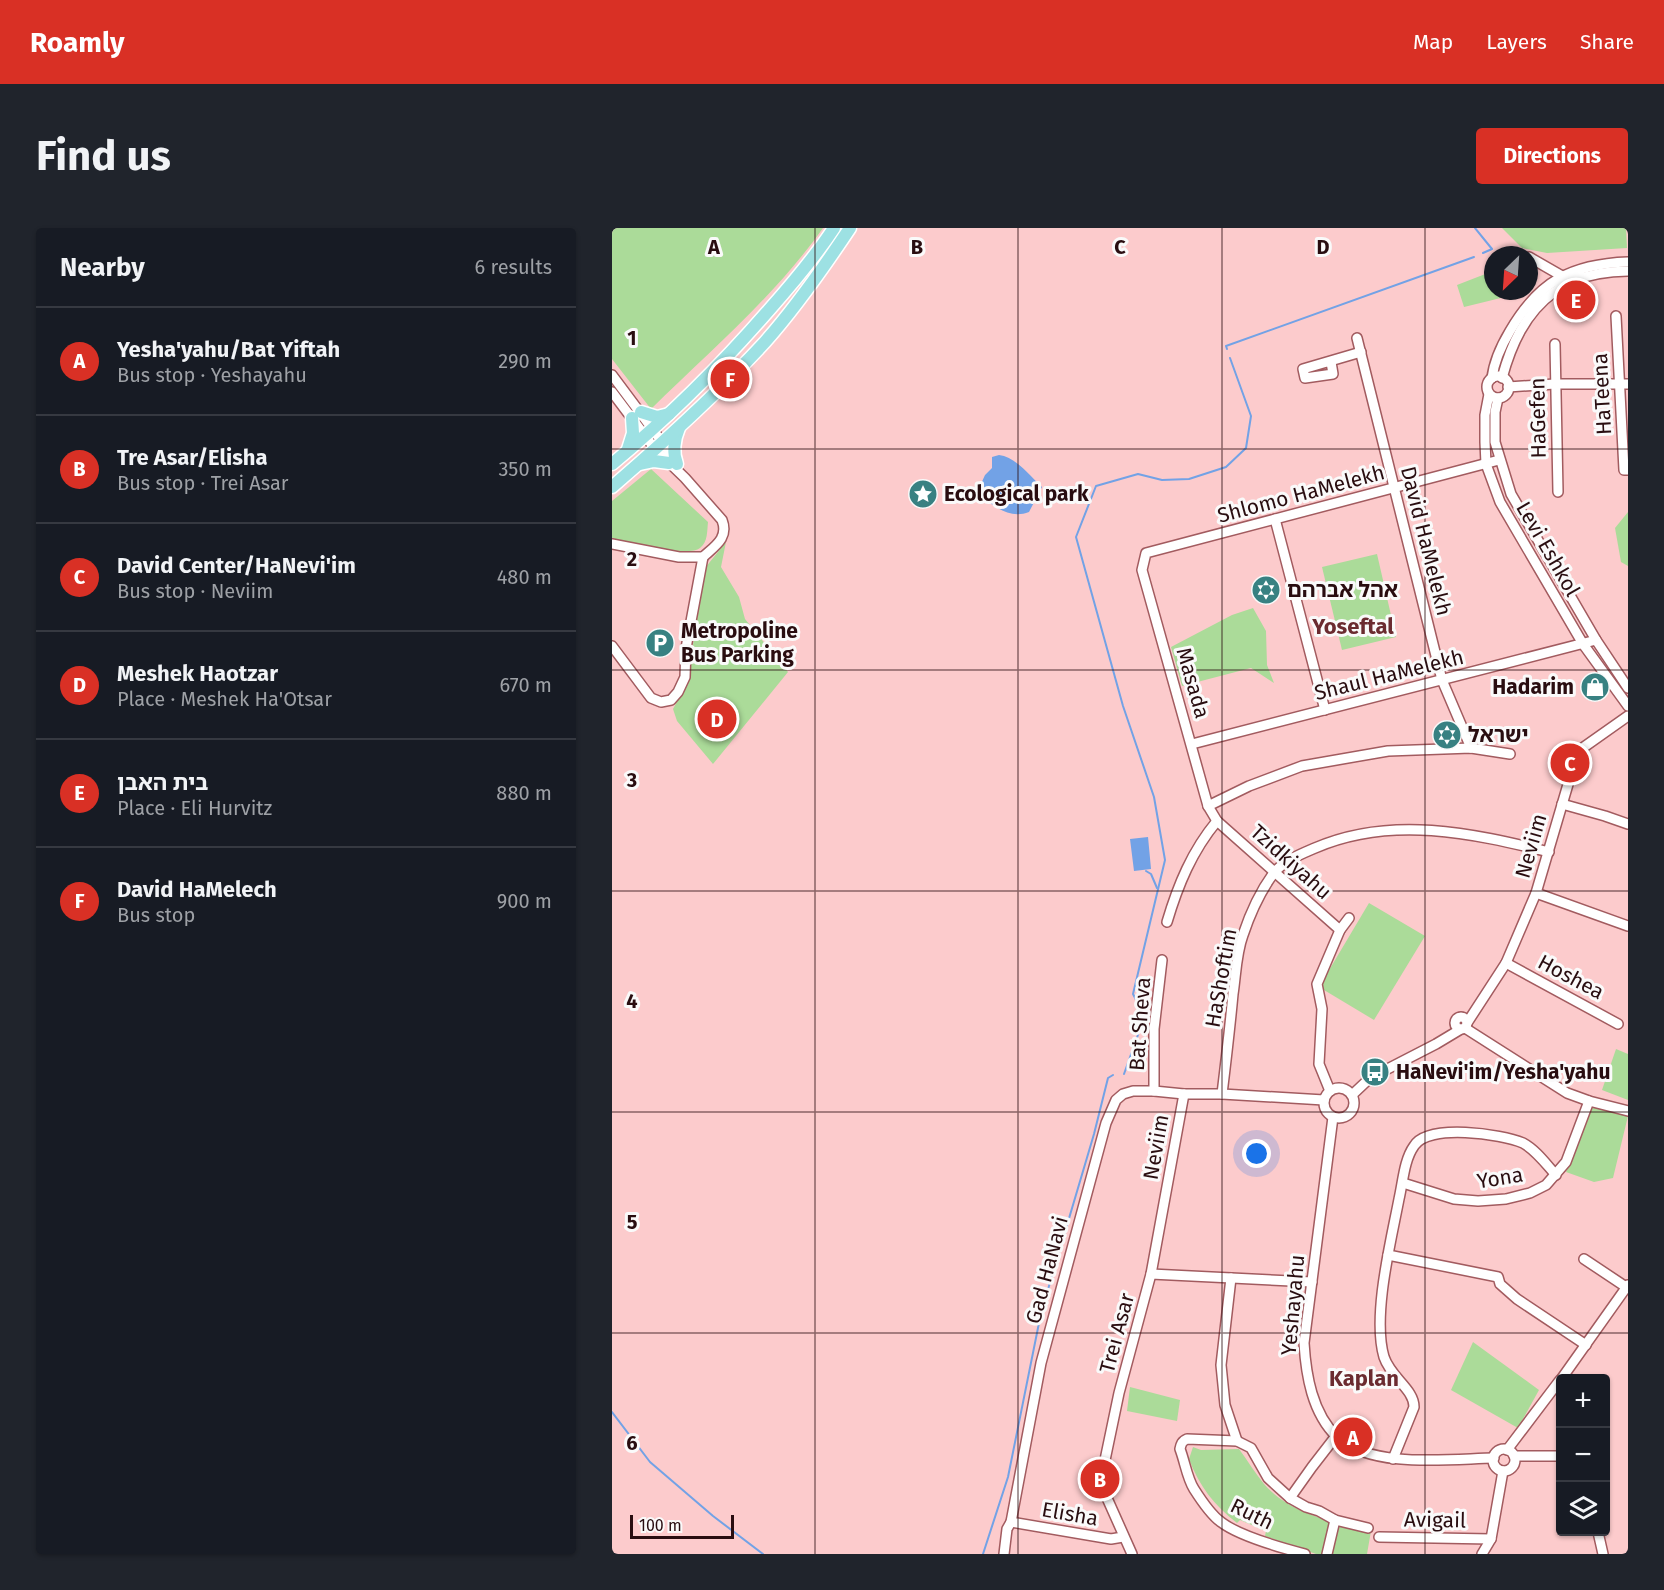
<!DOCTYPE html>
<html lang="en">
<head>
<meta charset="utf-8">
<style>
	:root { --surface:#171b24; --page:#20242c; --text:#f1f3f6; --muted:#9ea1a6; --line:#363941; --accent:#d93025 }
	body { margin:0; font-family:"Fira Sans","Noto Sans Hebrew",sans-serif; background:var(--page); color:var(--text) }
	.controls { position:absolute; right:18px; bottom:18px; display:grid; overflow:hidden; border-radius:6px; box-shadow:0 2px 4px #0004 }
	.controls button { width:54px; height:54px; display:grid; place-items:center; padding:0; border:0; border-bottom:2px solid var(--line); background:var(--surface); color:var(--text); font:30px sans-serif }
	.compass { position:absolute; left:872px; top:18px; width:54px; height:54px; border-radius:50%; background:var(--surface); box-shadow:0 2px 4px #0004; rotate:205deg }
	.scale { position:absolute; left:18px; bottom:15px; width:104px; box-sizing:border-box; padding-left:6px; border:3px solid #290d10; border-top:0; font-size:16px; line-height:21px; white-space:nowrap; color:#290d10; -webkit-text-stroke:4px #fafafa; paint-order:stroke }
	.you { position:absolute; left:645px; top:926px; width:21px; height:21px; margin:-15px; border:4px solid #fff; border-radius:50%; background:#1a73e8; box-shadow:0 0 0 9px #1a73e833 }
	.badge { display:grid; place-items:center; width:39px; height:39px; border-radius:50%; background:var(--accent); color:#fff; font-size:20px; font-weight:700 }
	.pin { position:absolute; translate:-50% -50%; border:3px solid #fff; box-shadow:0 2px 6px #0006 }
	.list { margin:0; padding:0; list-style:none }
	h2 { display:flex; justify-content:space-between; align-items:center; height:78px; margin:0; padding:0 24px; font-size:26px }
	h2 small { font-size:20px; font-weight:400; color:var(--muted) }
	.list li { display:grid; grid-template-columns:39px 1fr auto; gap:18px; align-items:center; box-sizing:border-box; height:108px; padding:0 24px; border-top:2px solid var(--line) }
	.list b { display:block; font-size:22px; white-space:nowrap }
	.list p { margin:0; font-size:20px; white-space:nowrap; color:var(--muted) }
	.list em { font-size:20px; font-style:normal; color:var(--muted) }
	.icon { flex:none; width:33px; height:33px; fill:none; stroke:currentColor; stroke-width:2; stroke-linecap:round; stroke-linejoin:round }
	.map { position:relative; flex:none; width:1016px; height:1326px; overflow:hidden; border-radius:6px }
	header { display:flex; align-items:center; gap:36px; box-sizing:border-box; height:84px; padding:0 30px; background:var(--accent); color:#fff }
	header strong { font-size:28px }
	nav { display:flex; gap:33px; margin-inline-start:auto; font-size:21px }
	.intro { display:flex; align-items:center; justify-content:space-between; box-sizing:border-box; height:144px; padding:0 36px }
	h1 { margin:0; font-size:42px }
	.button { padding:15px 27px; border-radius:6px; background:var(--accent); color:#fff; font-size:21px; font-weight:700 }
	main { display:flex; gap:36px; padding:0 36px }
	aside { flex:1; background:var(--surface); border-radius:6px; box-shadow:0 2px 4px #0004 }
	.map>svg:first-child { display:block }
	.green { fill:#abdb99 }
	.water { fill:#72a2e6 }
	.lines { fill:none; stroke-linecap:round; stroke-linejoin:round }
	.stream { stroke:#72a2e6; stroke-width:2 }
	.minor-casing { stroke:#a25b5f; stroke-width:12 }
	.major-casing { stroke:#fff; stroke-width:15 }
	.minor { stroke:#fff; stroke-width:9 }
	.major { stroke:#9de1e3; stroke-width:12 }
	.grid { fill:none; stroke:#290d10; stroke-width:1.5; stroke-opacity:0.55 }
	.labels { text-anchor:middle; dominant-baseline:central; stroke-width:6; stroke-linejoin:round; paint-order:stroke }
	.street-label { font-size:21px; fill:#290d10; stroke:#fafafa }
	.poi-label { font-size:21px; font-weight:bold; fill:#290d10; stroke:#fafafa; text-anchor:start }
	.neighbourhood-label { font-size:22px; font-weight:bold; fill:#6b2b30; stroke:#fafafa }
	.grid-label { font-size:20px; text-anchor:middle; font-weight:bold; fill:#290d10; stroke:#fafafa; stroke-width:6; stroke-linejoin:round; paint-order:stroke }
</style>
</head>
<body>
<header>
<strong>Roamly</strong>
<nav><a>Map</a><a>Layers</a><a>Share</a></nav>
</header>
<div class="intro"><h1>Find us</h1><a class="button">Directions</a></div>
<main>
<aside>
<h2>Nearby<small>6 results</small></h2>
<ul class="list">
<li><span class="badge">A</span><div><b>Yesha'yahu/Bat Yiftah</b><p>Bus stop · Yeshayahu</p></div><em>290 m</em></li>
<li><span class="badge">B</span><div><b>Tre Asar/Elisha</b><p>Bus stop · Trei Asar</p></div><em>350 m</em></li>
<li><span class="badge">C</span><div><b>David Center/HaNevi'im</b><p>Bus stop · Neviim</p></div><em>480 m</em></li>
<li><span class="badge">D</span><div><b>Meshek Haotzar</b><p>Place · Meshek Ha'Otsar</p></div><em>670 m</em></li>
<li><span class="badge">E</span><div><b>בית האבן</b><p>Place · Eli Hurvitz</p></div><em>880 m</em></li>
<li><span class="badge">F</span><div><b>David HaMelech</b><p>Bus stop</p></div><em>900 m</em></li>
</ul>
</aside>
<div class="map">
<svg width="1016" height="1326" viewBox="0 0 1016 1326">
	<rect width="100%" height="100%" fill="#fccbcc"/>
	<g class="green">
		<path d="M0,0H211C163,68 98,123 39,181L0,131Z"/>
		<polygon points="890,0 1014,0 1015,20 935,25 910,20"/>
		<polygon points="881,43 881,63 900,63 901,67 852,79 845,57"/>
		<path d="M39,241L96,294C95,303 96,314 88,320C76,330 17,314 0,310V273Z"/>
		<polygon points="1016,284 1016,338 1009,334 1003,300"/>
		<polygon points="114,314 109,339 127,369 133,391 176,444 101,536 65,493 61,481 75,455 93,340"/>
		<polygon points="765,326 784,409 730,422 710,339"/>
		<polygon points="641,380 654,403 655,437 662,455 639,440 570,458 559,419 620,387"/>
		<polygon points="757,675 813,708 762,792 707,759"/>
		<polygon points="1004,821 1016,826 1016,872 990,862"/>
		<polygon points="980,879 1016,888 1001,950 982,954 954,944 959,934"/>
		<polygon points="861,1114 927,1162 906,1200 839,1162"/>
		<polygon points="518,1159 568,1172 565,1193 515,1183"/>
		<path d="M581,1219L589,1222L627,1221C636,1233 643,1245 652,1256C679,1287 722,1294 759,1303L755,1326H704L653,1308L654,1303L628,1292L625,1295C602,1277 587,1258 577,1231Z"/>
	</g>
	<g class="water">
		<path d="M387,227C404,229 418,248 430,259L417,284C399,291 384,280 370,269L368,258L373,247L380,240V229Z"/>
		<polygon points="536,609 539,641 522,643 518,611"/>
	</g>
	<g class="lines">
		<g class="stream">
			<polyline points="863,0 880,21 871,25"/>
			<polyline points="615,121 614,118 862,29"/>
			<polyline points="534,643 539,646 545,660"/>
			<polyline points="512,846 527,804 532,787 521,766 553,632 542,569 511,478 464,309 484,258 526,246 550,252 577,251 614,239 634,220 639,188 618,130"/>
			<polyline points="0,1184 38,1234 101,1288 151,1326"/>
			<polyline points="371,1326 396,1249 429,1085 482,906 496,850 501,847"/>
		</g>
		<g class="minor-casing">
			<g id="minor">
				<polyline points="917,29 950,48"/>
				<polyline points="1004,88 1012,242 1016,242"/>
				<polyline points="745,110 830,452 859,520"/>
				<polyline points="943,116 946,264"/>
				<polyline points="719,134 721,146 693,150 691,141 749,124"/>
				<polyline points="0,147 62,230"/>
				<circle cx="886" cy="159" r="11"/>
				<path d="M880,150C882,133 889,118 898,103C927,53 960,36 1016,34"/>
				<path d="M890,150C899,117 913,85 942,64C947,61 952,56 957,54C975,47 996,43 1016,43"/>
				<polyline points="896,159 943,156 1016,156"/>
				<path d="M0,164L43,221L73,250L110,292C117,310 103,318 91,329"/>
				<polyline points="877,166 873,187 873,214 874,236 888,274 971,416 1016,478"/>
				<polyline points="886,170 883,184 883,214 899,266 984,412 1016,460"/>
				<polyline points="663,291 713,482"/>
				<polyline points="0,316 67,329 91,329 74,420 73,449 66,464 59,472 49,474 39,470 0,418"/>
				<polyline points="580,516 984,412"/>
				<polyline points="950,576 993,588 1016,596"/>
				<polyline points="596,578 637,558 690,538 776,523 859,520 898,526"/>
				<polyline points="924,665 1016,698"/>
				<path d="M555,694C566,657 580,623 605,593"/>
				<polyline points="728,702 605,593 596,578 530,342 534,325 887,232"/>
				<polyline points="894,735 1006,796"/>
				<circle cx="849" cy="795" r="6"/>
				<polyline points="855,795 894,735 924,665 962,536 972,519 1016,488"/>
				<polyline points="853,800 955,865 977,873 1016,883"/>
				<circle cx="727" cy="875" r="15"/>
				<polyline points="542,863 542,801 550,732"/>
				<polyline points="718,863 707,836 710,781 705,756 728,702 737,690"/>
				<path d="M610,866C614,833 618,799 621,766C624,747 624,726 631,707C638,686 648,664 661,646C671,633 689,626 703,620C779,587 860,605 937,624"/>
				<polyline points="740,867 758,850 824,816 849,801"/>
				<path d="M721,889L692,1115C694,1147 700,1185 725,1209C760,1241 837,1231 882,1230"/>
				<polyline points="791,955 842,971 866,973 894,971 918,965 934,957 954,934 977,873"/>
				<polyline points="776,1027 886,1049 888,1056 905,1071 974,1117"/>
				<polyline points="972,1031 1014,1059"/>
				<polyline points="539,1046 700,1054"/>
				<polyline points="619,1050 609,1137 613,1177 625,1213"/>
				<polyline points="950,1150 1016,1057"/>
				<circle cx="892" cy="1232" r="11"/>
				<polyline points="895,1222 948,1152"/>
				<polyline points="902,1228 948,1228"/>
				<path d="M781,1231L802,1179C802,1161 779,1150 772,1129C760,1088 779,1013 787,971C791,954 792,932 802,918C816,895 889,906 911,915C924,922 934,936 944,947"/>
				<polyline points="678,1270 700,1239 724,1208"/>
				<polyline points="399,1294 499,1311 511,1309"/>
				<polyline points="986,1304 991,1326"/>
				<polyline points="767,1309 879,1311"/>
				<polyline points="392,1326 395,1301 399,1294 429,1135 494,895 504,872 511,866 521,863 542,863 572,866 610,866 712,872"/>
				<polyline points="520,1326 495,1270 493,1232 507,1165 539,1046 572,866"/>
				<path d="M693,1326C670,1320 627,1308 609,1294C599,1287 589,1272 582,1261C575,1250 573,1234 568,1221C569,1216 570,1213 575,1211L625,1213L639,1220L656,1250L678,1270L694,1279L707,1283L723,1292L756,1300"/>
				<polyline points="715,1326 723,1292"/>
				<polyline points="870,1326 879,1311 891,1243"/>
			</g>
		</g>
		<g class="major-casing">
			<g id="major">
				<polyline points="29,184 45,189 57,186"/>
				<polyline points="16,221 21,205 20,190"/>
				<path d="M0,236C56,190 109,137 157,82C180,56 203,29 222,0"/>
				<polyline points="28,236 42,233 57,235"/>
				<path d="M65,236C60,223 62,212 67,200"/>
				<path d="M0,259C53,213 105,166 153,114C184,79 212,39 238,0"/>
			</g>
		</g>
		<use href="#minor" class="minor"/>
		<use href="#major" class="major"/>
	</g>
	<path class="grid" d="M203,0V1326M406,0V1326M610,0V1326M813,0V1326M0,221H1016M0,442H1016M0,663H1016M0,884H1016M0,1105H1016"/>
	<defs>
		<g id="sight-disc" transform="scale(1.5)"><circle r="9.5" fill="#388182" stroke="#fafafa"/><path d="M0-6L1.8-2.2L6-1.7L2.9 1.2L3.7 5.4L0 3.3L-3.7 5.4L-2.9 1.2L-6-1.7L-1.8-2.2Z" fill="#fff"/></g>
		<g id="synagogue-disc" transform="scale(1.5)"><circle r="9.5" fill="#388182" stroke="#fafafa"/><path d="M0-6.5L5.6 3.2H-5.6ZM0 6.5L5.6-3.2H-5.6Z" fill="#fff"/></g>
		<g id="parking-disc" transform="scale(1.5)"><circle r="9.5" fill="#388182" stroke="#fafafa"/><path d="M-3.5-5.5H1a3.5 3.5 0 0 1 0 7H-1V5.5H-3.5ZM-1-3.4V-.6H.8a1.4 1.4 0 0 0 0-2.8Z" fill="#fff"/></g>
		<g id="shop-disc" transform="scale(1.5)"><circle r="9.5" fill="#388182" stroke="#fafafa"/><path d="M-5-2.5h2.3a2.7 3.5 0 0 1 5.4 0H5L5.5 6h-11ZM-1.5-2.5h3a1.5 2.3 0 0 0-3 0Z" fill="#fff"/></g>
		<g id="bus-disc" transform="scale(1.5)"><circle r="9.5" fill="#388182" stroke="#fafafa"/><path d="M-5-6H5V4H4V6H2V4H-2V6H-4V4H-5ZM-3.5-4V0h7V-4ZM-3.5 1.2v1.5H-2V1.2ZM2 1.2v1.5H3.5V1.2Z" fill="#fff"/></g>
	</defs>
	<g fill-rule="evenodd">
		<use href="#sight-disc" x="311" y="266"/>
		<use href="#synagogue-disc" x="654" y="362"/>
		<use href="#parking-disc" x="48" y="415"/>
		<use href="#shop-disc" x="983" y="459"/>
		<use href="#synagogue-disc" x="835" y="507"/>
		<use href="#bus-disc" x="763" y="844"/>
	</g>
	<g class="labels">
		<g class="street-label">
			<text transform="translate(990 166) rotate(-93)">HaTeena</text>
			<text transform="translate(926 190) rotate(-91)">HaGefen</text>
			<text transform="translate(689 266) rotate(-15)">Shlomo HaMelekh</text>
			<text transform="translate(814 313) rotate(76)">David HaMelekh</text>
			<text transform="translate(936 321) rotate(60)">Levi Eshkol</text>
			<text transform="translate(777 447) rotate(-14)">Shaul HaMelekh</text>
			<text transform="translate(581 455) rotate(74)">Masada</text>
			<text transform="translate(919 618) rotate(-74)">Neviim</text>
			<text transform="translate(679 634) rotate(42)">Tzidkiyahu</text>
			<text transform="translate(959 749) rotate(28)">Hoshea</text>
			<text transform="translate(609 750) rotate(-80)">HaShoftim</text>
			<text transform="translate(528 796) rotate(-86)">Bat Sheva</text>
			<text transform="translate(544 919) rotate(-80)">Neviim</text>
			<text transform="translate(888 950) rotate(-9)">Yona</text>
			<text transform="translate(435 1042) rotate(-75)">Gad HaNavi</text>
			<text transform="translate(681 1077) rotate(-85)">Yeshayahu</text>
			<text transform="translate(505 1105) rotate(-75)">Trei Asar</text>
			<text transform="translate(458 1286) rotate(10)">Elisha</text>
			<text transform="translate(640 1286) rotate(26)">Ruth</text>
			<text transform="translate(823 1292) rotate(1)">Avigail</text>
		</g>
		<g class="poi-label">
			<text x="332" y="266">Ecological park</text>
			<text x="675" y="362">אהל אברהם</text>
			<text x="69" y="403">Metropoline<tspan x="69" dy="24">Bus Parking</tspan></text>
			<text x="962" y="459" text-anchor="end">Hadarim</text>
			<text x="856" y="507">ישראל</text>
			<text x="784" y="844">HaNevi'im/Yesha'yahu</text>
		</g>
		<g class="neighbourhood-label">
			<text x="741" y="398">Yoseftal</text>
			<text x="752" y="1150">Kaplan</text>
		</g>
	</g>
	<g class="grid-label">
		<text x="102" y="26">A</text>
		<text x="305" y="26">B</text>
		<text x="508" y="26">C</text>
		<text x="711" y="26">D</text>
		<text x="20" y="117">1</text>
		<text x="20" y="338">2</text>
		<text x="20" y="559">3</text>
		<text x="20" y="780">4</text>
		<text x="20" y="1001">5</text>
		<text x="20" y="1222">6</text>
	</g>
</svg>
<div class="controls">
<button>+</button>
<button>−</button>
<button><svg class="icon" aria-label="layers" viewBox="0 0 24 24"><path d="M12 4l9 5-9 5-9-5zM3 14l9 5 9-5"/></svg></button>
</div>
<svg class="compass" viewBox="-18 -18 36 36"><path d="M0-13l5 13h-10z" fill="#e53935"/><path d="M0 13l5-13h-10z" fill="#9ea1a6"/></svg>
<div class="scale">100 m</div>
<div class="you"></div>
<div class="pin badge" style="left:741px;top:1209px">A</div>
<div class="pin badge" style="left:488px;top:1251px">B</div>
<div class="pin badge" style="left:958px;top:535px">C</div>
<div class="pin badge" style="left:105px;top:491px">D</div>
<div class="pin badge" style="left:964px;top:72px">E</div>
<div class="pin badge" style="left:118px;top:151px">F</div>
</div>
</main>
</body>
</html>
